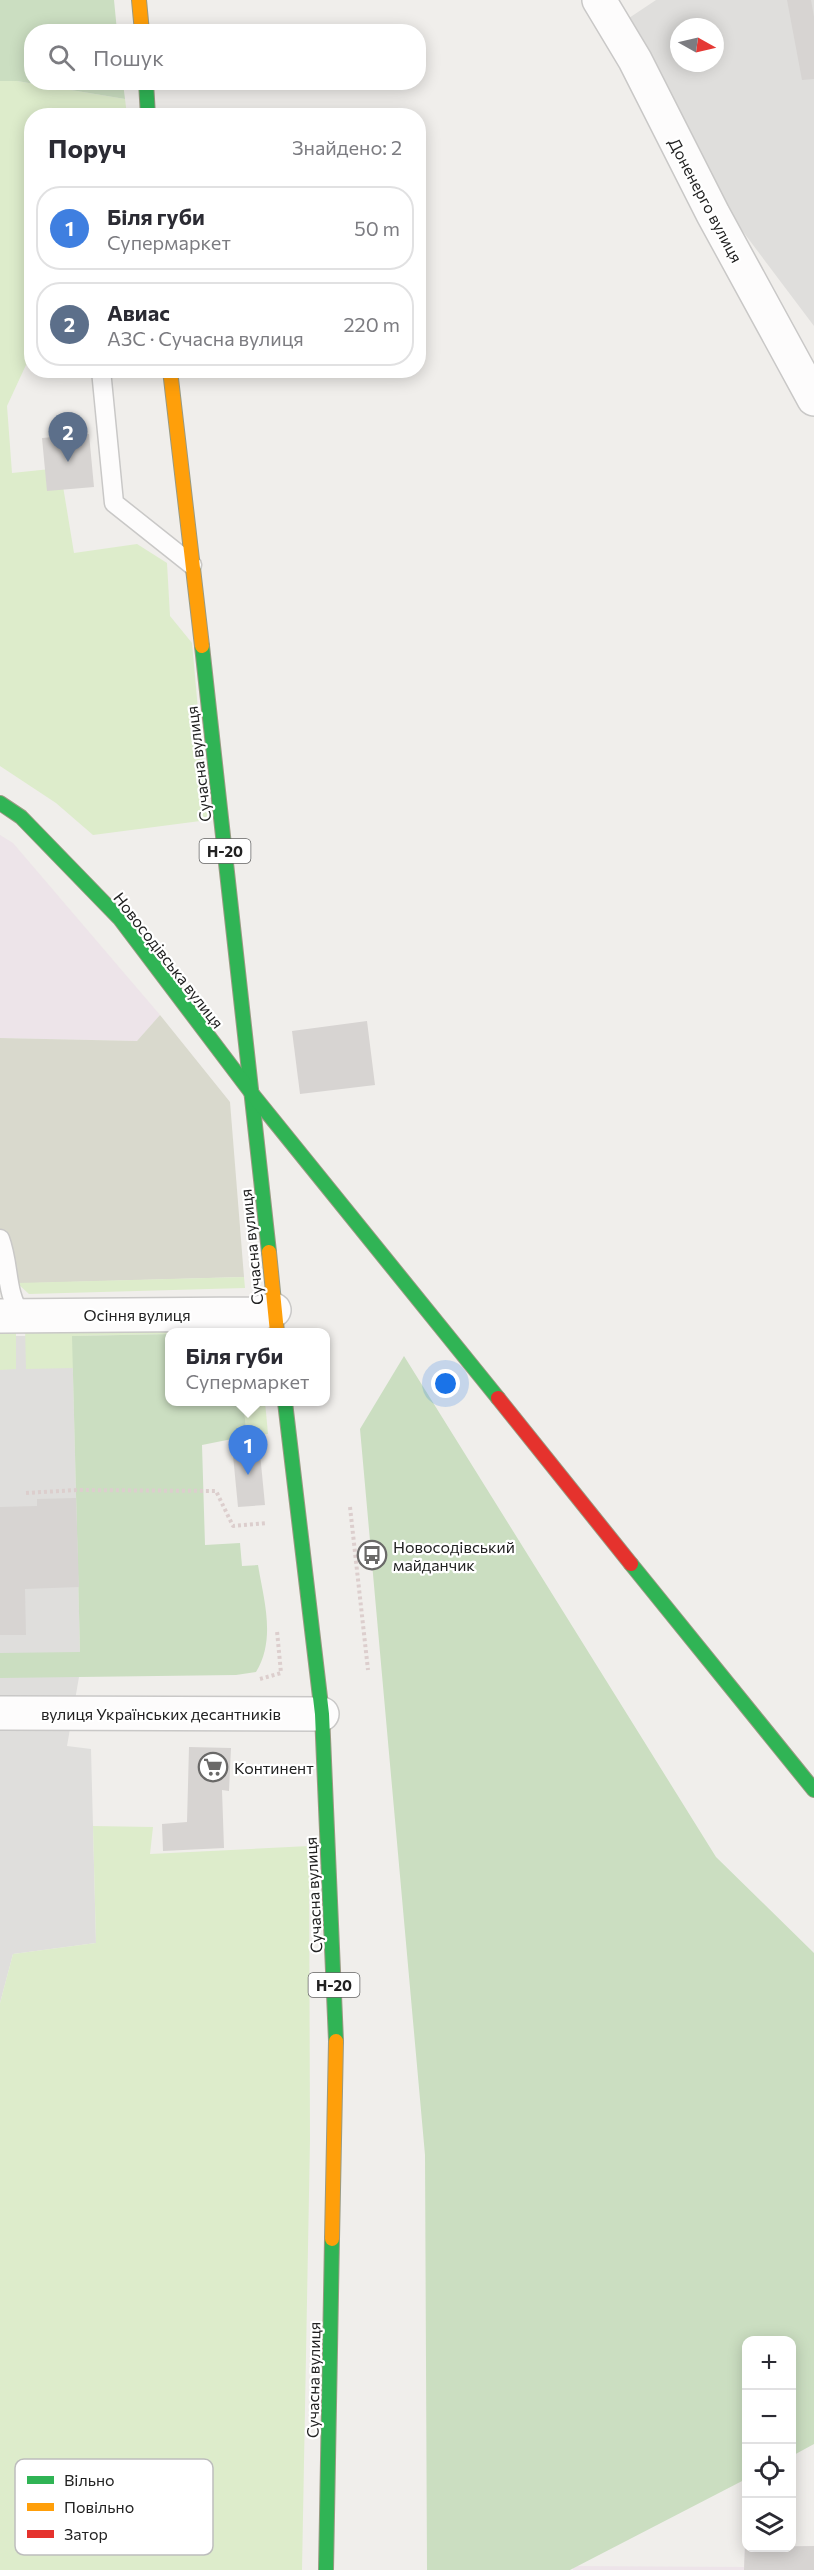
<!DOCTYPE html>
<html lang="uk">
<head>
<meta charset="utf-8">
<style>
	:root { --surface:#fff; --page:#f7f7f7; --text:#2b2b33; --muted:#7c7c81; --line:#e1e1e2; --accent:#d93025 }
	body { margin:0; font-family:Commissioner,sans-serif; background:var(--page); color:var(--text) }
	.controls { position:absolute; right:18px; bottom:18px; display:grid; overflow:hidden; border-radius:12px; box-shadow:0 3px 15px #0003 }
	.controls button { width:54px; height:54px; display:grid; place-items:center; padding:0; border:0; border-bottom:2px solid var(--line); background:var(--surface); color:var(--text); font:30px sans-serif }
	.compass { position:absolute; left:670px; top:18px; width:54px; height:54px; border-radius:50%; background:var(--surface); box-shadow:0 3px 15px #0003; rotate:98deg }
	.you { position:absolute; left:446px; top:1384px; width:21px; height:21px; margin:-15px; border:4px solid #fff; border-radius:50%; background:#1a73e8; box-shadow:0 0 0 9px #1a73e833 }
	.badge { display:grid; place-items:center; width:39px; height:39px; border-radius:50%; background:var(--accent); color:#fff; font-size:20px; font-weight:700 }
	.pin { position:absolute; translate:-50% -50px; filter:drop-shadow(0 2px 3px #0008) }
	.pin::after { content:''; position:absolute; top:32px; width:21px; height:18px; background:inherit; clip-path:polygon(0 0,100% 0,50% 100%) }
	.popup { position:absolute; left:165px; top:1328px; width:165px; height:78px; box-sizing:border-box; display:grid; place-content:center; border-radius:12px; background:var(--surface); filter:drop-shadow(0 2px 4px #0005); font-size:20px; white-space:nowrap; color:var(--muted) }
	.popup b { font-size:22px; color:var(--text) }
	.popup::after { content:''; position:absolute; left:50%; top:100%; margin-left:-12px; border:12px solid transparent; border-top-color:var(--surface) }
	.list { margin:0; padding:0; list-style:none }
	h2 { display:flex; justify-content:space-between; align-items:center; height:78px; margin:0; padding:0 24px; font-size:26px }
	h2 small { font-size:20px; font-weight:400; color:var(--muted) }
	.list li { display:grid; grid-template-columns:39px 1fr auto; gap:18px; align-items:center; box-sizing:border-box; height:84px; margin:0 12px 12px; padding:0 12px; border:2px solid var(--line); border-radius:24px }
	.list b { display:block; font-size:22px; white-space:nowrap }
	.list p { margin:0; font-size:20px; white-space:nowrap; color:var(--muted) }
	.list em { font-size:20px; font-style:normal; color:var(--muted) }
	.icon { flex:none; width:33px; height:33px; fill:none; stroke:currentColor; stroke-width:2; stroke-linecap:round; stroke-linejoin:round }
	.map { position:relative; flex:none; width:814px; height:2570px; overflow:hidden }
	.search { position:absolute; background:var(--surface); box-shadow:0 3px 15px #0003; left:24px; top:24px; width:402px; height:66px; display:flex; align-items:center; gap:15px; box-sizing:border-box; padding:0 21px; border-radius:24px; color:var(--muted); font-size:22px }
	.panel { position:absolute; background:var(--surface); box-shadow:0 3px 15px #0003; left:24px; top:108px; width:402px; height:270px; border-radius:24px }
	.map>svg:first-child { display:block }
	.residential { fill:#dfdedc; fill-rule:evenodd }
	.industrial { fill:#ede4e9 }
	.construction { fill:#d9d9cd }
	.grass { fill:#ddeccb }
	.forest { fill:#cbdec1 }
	.building { fill:#d7d4d2 }
	.lines { fill:none; stroke-linecap:round; stroke-linejoin:round }
	.lane-casing { stroke:#c9c8c7; stroke-width:21 }
	.street-casing { stroke:#c9c8c7; stroke-width:36 }
	.fast-casing { stroke:#999a82; stroke-width:16 }
	.slow-casing { stroke:#999a82; stroke-width:16 }
	.jam-casing { stroke:#999a82; stroke-width:16 }
	.path { stroke:#dccecd; stroke-width:4; stroke-dasharray:3 3; stroke-linecap:butt }
	.lane { stroke:#fdfcfc; stroke-width:18 }
	.street { stroke:#fdfcfc; stroke-width:33 }
	.fast { stroke:#30b455; stroke-width:14 }
	.slow { stroke:#ff9f0a; stroke-width:14 }
	.jam { stroke:#e5322d; stroke-width:14 }
	.labels { text-anchor:middle; dominant-baseline:central; stroke-width:4.5; stroke-linejoin:round; paint-order:stroke }
	.shield { fill:#fff; stroke:#646464; stroke-width:1.5 }
	.shield-label { font-size:15px; font-weight:bold; fill:#222 }
	.street-label { font-size:16px; fill:#222; stroke:#fff }
	.poi-label { font-size:16px; fill:#222; stroke:#fff; text-anchor:start }
	.key { fill:#fff; stroke:#bdbdbd; stroke-width:1.5 }
	.key-label { font-size:16px; fill:#222 }
</style>
</head>
<body>
<div class="map">
<svg width="814" height="2570" viewBox="0 0 814 2570">
	<rect width="100%" height="100%" fill="#f0eeeb"/>
	<g class="residential">
		<path d="M656,0H814V326L732,217L629,18ZM679,27H715V63H679Z"/>
		<polygon points="0,1336 72,1336 80,1652 79,1677 67,1746 91,1749 96,1943 13,1954 0,2003"/>
	</g>
	<g class="industrial">
		<polygon points="0,835 13,843 160,1015 137,1041 0,1038"/>
		<polygon points="745,2545 746,2548 814,2546 814,2570 573,2570 573,2566 744,2567"/>
	</g>
	<polygon class="construction" points="160,1015 230,1102 244,1277 0,1284 0,1038 137,1041"/>
	<g class="grass">
		<polygon points="0,81 17,81 125,99 127,115 32,116 31,354 7,406 12,473 60,468 74,553 137,544 167,563 170,616 192,643 208,820 93,835 56,803 0,766"/>
		<polygon points="244,1277 245,1288 29,1294 17,1283"/>
		<polygon points="0,1321 16,1325 16,1369 0,1370"/>
		<polygon points="25,1327 255,1328 256,1332 73,1336 74,1368 26,1369"/>
		<polygon points="243,1402 265,1402 268,1434 247,1436"/>
		<polygon points="93,1826 153,1827 150,1854 309,1846 310,2140 302,2570 0,2570 0,2003 13,1954 96,1943"/>
	</g>
	<g class="forest">
		<polygon points="0,0 114,0 117,31 32,32 32,82 123,83 125,99 17,81 0,81"/>
		<path d="M170,1334V1402H243L247,1436L202,1445L205,1545L240,1543L242,1566L258,1565C264,1601 276,1639 256,1672L236,1675L0,1678V1653L80,1652L72,1336Z"/>
		<polygon points="404,1356 716,1857 814,1953 814,2444 792,2456 792,2340 746,2340 746,2479 570,2570 427,2570 425,2155 360,1429"/>
	</g>
	<g class="building">
		<polygon points="787,0 811,0 814,17 814,79 802,80"/>
		<polygon points="89,434 94,487 47,491 42,438"/>
		<polygon points="367,1021 375,1085 300,1094 292,1031"/>
		<polygon points="259,1443 265,1505 238,1507 232,1445"/>
		<polygon points="76,1498 79,1587 25,1589 26,1635 0,1635 0,1507 37,1506 37,1499"/>
		<polygon points="189,1747 231,1748 229,1791 222,1790 224,1848 163,1851 162,1824 187,1822"/>
		<polygon points="745,2545 747,2547 814,2546 814,2570 744,2570"/>
	</g>
	<g class="lines">
		<g class="lane-casing">
			<g id="lane">
				<polyline points="101,370 114,503 192,565"/>
				<path d="M0,1239C10,1266 5,1292 21,1315"/>
			</g>
		</g>
		<g class="street-casing">
			<g id="street">
				<polyline points="599,0 635,60 713,214 814,399"/>
				<polyline points="0,1316 252,1314 274,1310"/>
				<polyline points="0,1713 322,1714"/>
			</g>
		</g>
		<g class="fast-casing">
			<g id="fast">
				<polyline points="146,82 148,116"/>
				<polyline points="202,646 269,1252"/>
				<polyline points="0,803 21,817 120,919 253,1095 498,1398"/>
				<polyline points="285,1402 322,1714 336,2041"/>
				<polyline points="631,1564 814,1790"/>
				<polyline points="326,2570 332,2239"/>
			</g>
		</g>
		<g class="slow-casing">
			<g id="slow">
				<polyline points="139,0 142,32"/>
				<polyline points="170,370 202,646"/>
				<polyline points="269,1252 277,1332"/>
				<polyline points="332,2239 336,2041"/>
			</g>
		</g>
		<g class="jam-casing">
			<polyline id="jam" points="498,1398 631,1564"/>
		</g>
		<g class="path">
			<polyline points="26,1493 77,1490 216,1491 233,1526 267,1523"/>
			<polyline points="350,1507 368,1670"/>
			<polyline points="260,1679 281,1673 277,1631"/>
		</g>
		<use href="#lane" class="lane"/>
		<use href="#street" class="street"/>
		<use href="#fast" class="fast"/>
		<use href="#slow" class="slow"/>
		<use href="#jam" class="jam"/>
	</g>
	<defs>
		<g id="bus-ring" transform="scale(1.5)"><circle r="9.5" fill="#fff" stroke="#6a6968" stroke-width="1.5"/><path d="M-5-6H5V4H4V6H2V4H-2V6H-4V4H-5ZM-3.5-4V0h7V-4ZM-3.5 1.2v1.5H-2V1.2ZM2 1.2v1.5H3.5V1.2Z" fill="#6a6968"/></g>
		<g id="supermarket-ring" transform="scale(1.5)"><circle r="9.5" fill="#fff" stroke="#6a6968" stroke-width="1.5"/><path d="M-6-5.5h2.5l.6 2H6L4.5 2H-2.5L-4.4-4H-6ZM-1.5 3.2a1.3 1.3 0 1 0 .1 0ZM3 3.2a1.3 1.3 0 1 0 .1 0Z" fill="#6a6968"/></g>
	</defs>
	<g fill-rule="evenodd">
		<use href="#bus-ring" x="372" y="1555"/>
		<use href="#supermarket-ring" x="213" y="1767"/>
	</g>
	<g class="labels">
		<g class="shield">
			<rect x="199.5" y="839" width="51" height="24" rx="4.5"/>
			<rect x="308.5" y="1973" width="51" height="24" rx="4.5"/>
		</g>
		<g class="shield-label">
			<text x="225" y="851">Н-20</text>
			<text x="334" y="1985">Н-20</text>
		</g>
		<g class="street-label">
			<text transform="translate(706 200) rotate(62)">Доненерго вулиця</text>
			<text transform="translate(198 764) rotate(-97)">Сучасна вулиця</text>
			<text transform="translate(169 960) rotate(52)">Новосодівська вулиця</text>
			<text transform="translate(251 1247) rotate(-96)">Сучасна вулиця</text>
			<text x="137" y="1314">Осіння вулиця</text>
			<text x="161" y="1713">вулиця Українських десантників</text>
			<text transform="translate(313 1895) rotate(-93)">Сучасна вулиця</text>
			<text transform="translate(313 2380) rotate(-89)">Сучасна вулиця</text>
		</g>
		<g class="poi-label">
			<text x="393" y="1546">Новосодівський<tspan x="393" dy="18">майданчик</tspan></text>
			<text x="234" y="1767">Континент</text>
		</g>
	</g>
	<rect x="15" y="2459" width="198" height="96" rx="9" class="key"/>
	<rect x="27" y="2476" width="27" height="8" fill="#30b455"/>
	<rect x="27" y="2503" width="27" height="8" fill="#ff9f0a"/>
	<rect x="27" y="2530" width="27" height="8" fill="#e5322d"/>
	<g class="key-label">
		<text x="64" y="2486">Вільно</text>
		<text x="64" y="2513">Повільно</text>
		<text x="64" y="2540">Затор</text>
	</g>
</svg>
<div class="controls">
<button>+</button>
<button>−</button>
<button><svg class="icon" aria-label="locate" viewBox="0 0 24 24"><circle cx="12" cy="12" r="6"/><path d="M12 2v4M12 18v4M2 12h4M18 12h4"/></svg></button>
<button><svg class="icon" aria-label="layers" viewBox="0 0 24 24"><path d="M12 4l9 5-9 5-9-5zM3 14l9 5 9-5"/></svg></button>
</div>
<svg class="compass" viewBox="-18 -18 36 36"><path d="M0-13l5 13h-10z" fill="#e53935"/><path d="M0 13l5-13h-10z" fill="#7c7c81"/></svg>
<div class="you"></div>
<div class="pin badge" style="left:248px;top:1475px;background:#3f7fe0">1</div>
<div class="popup"><b>Біля губи</b>Супермаркет</div>
<div class="pin badge" style="left:68px;top:462px;background:#5c6f8a">2</div>
<div class="search"><svg class="icon" aria-label="search" viewBox="0 0 24 24"><circle cx="10" cy="10" r="6"/><path d="M15 15l6 6"/></svg>Пошук</div>
<section class="panel">
<h2>Поруч<small>Знайдено: 2</small></h2>
<ul class="list">
<li><span class="badge" style="background:#3f7fe0">1</span><div><b>Біля губи</b><p>Супермаркет</p></div><em>50 m</em></li>
<li><span class="badge" style="background:#5c6f8a">2</span><div><b>Авиас</b><p>АЗС · Сучасна вулиця</p></div><em>220 m</em></li>
</ul>
</section>
</div>
</body>
</html>
